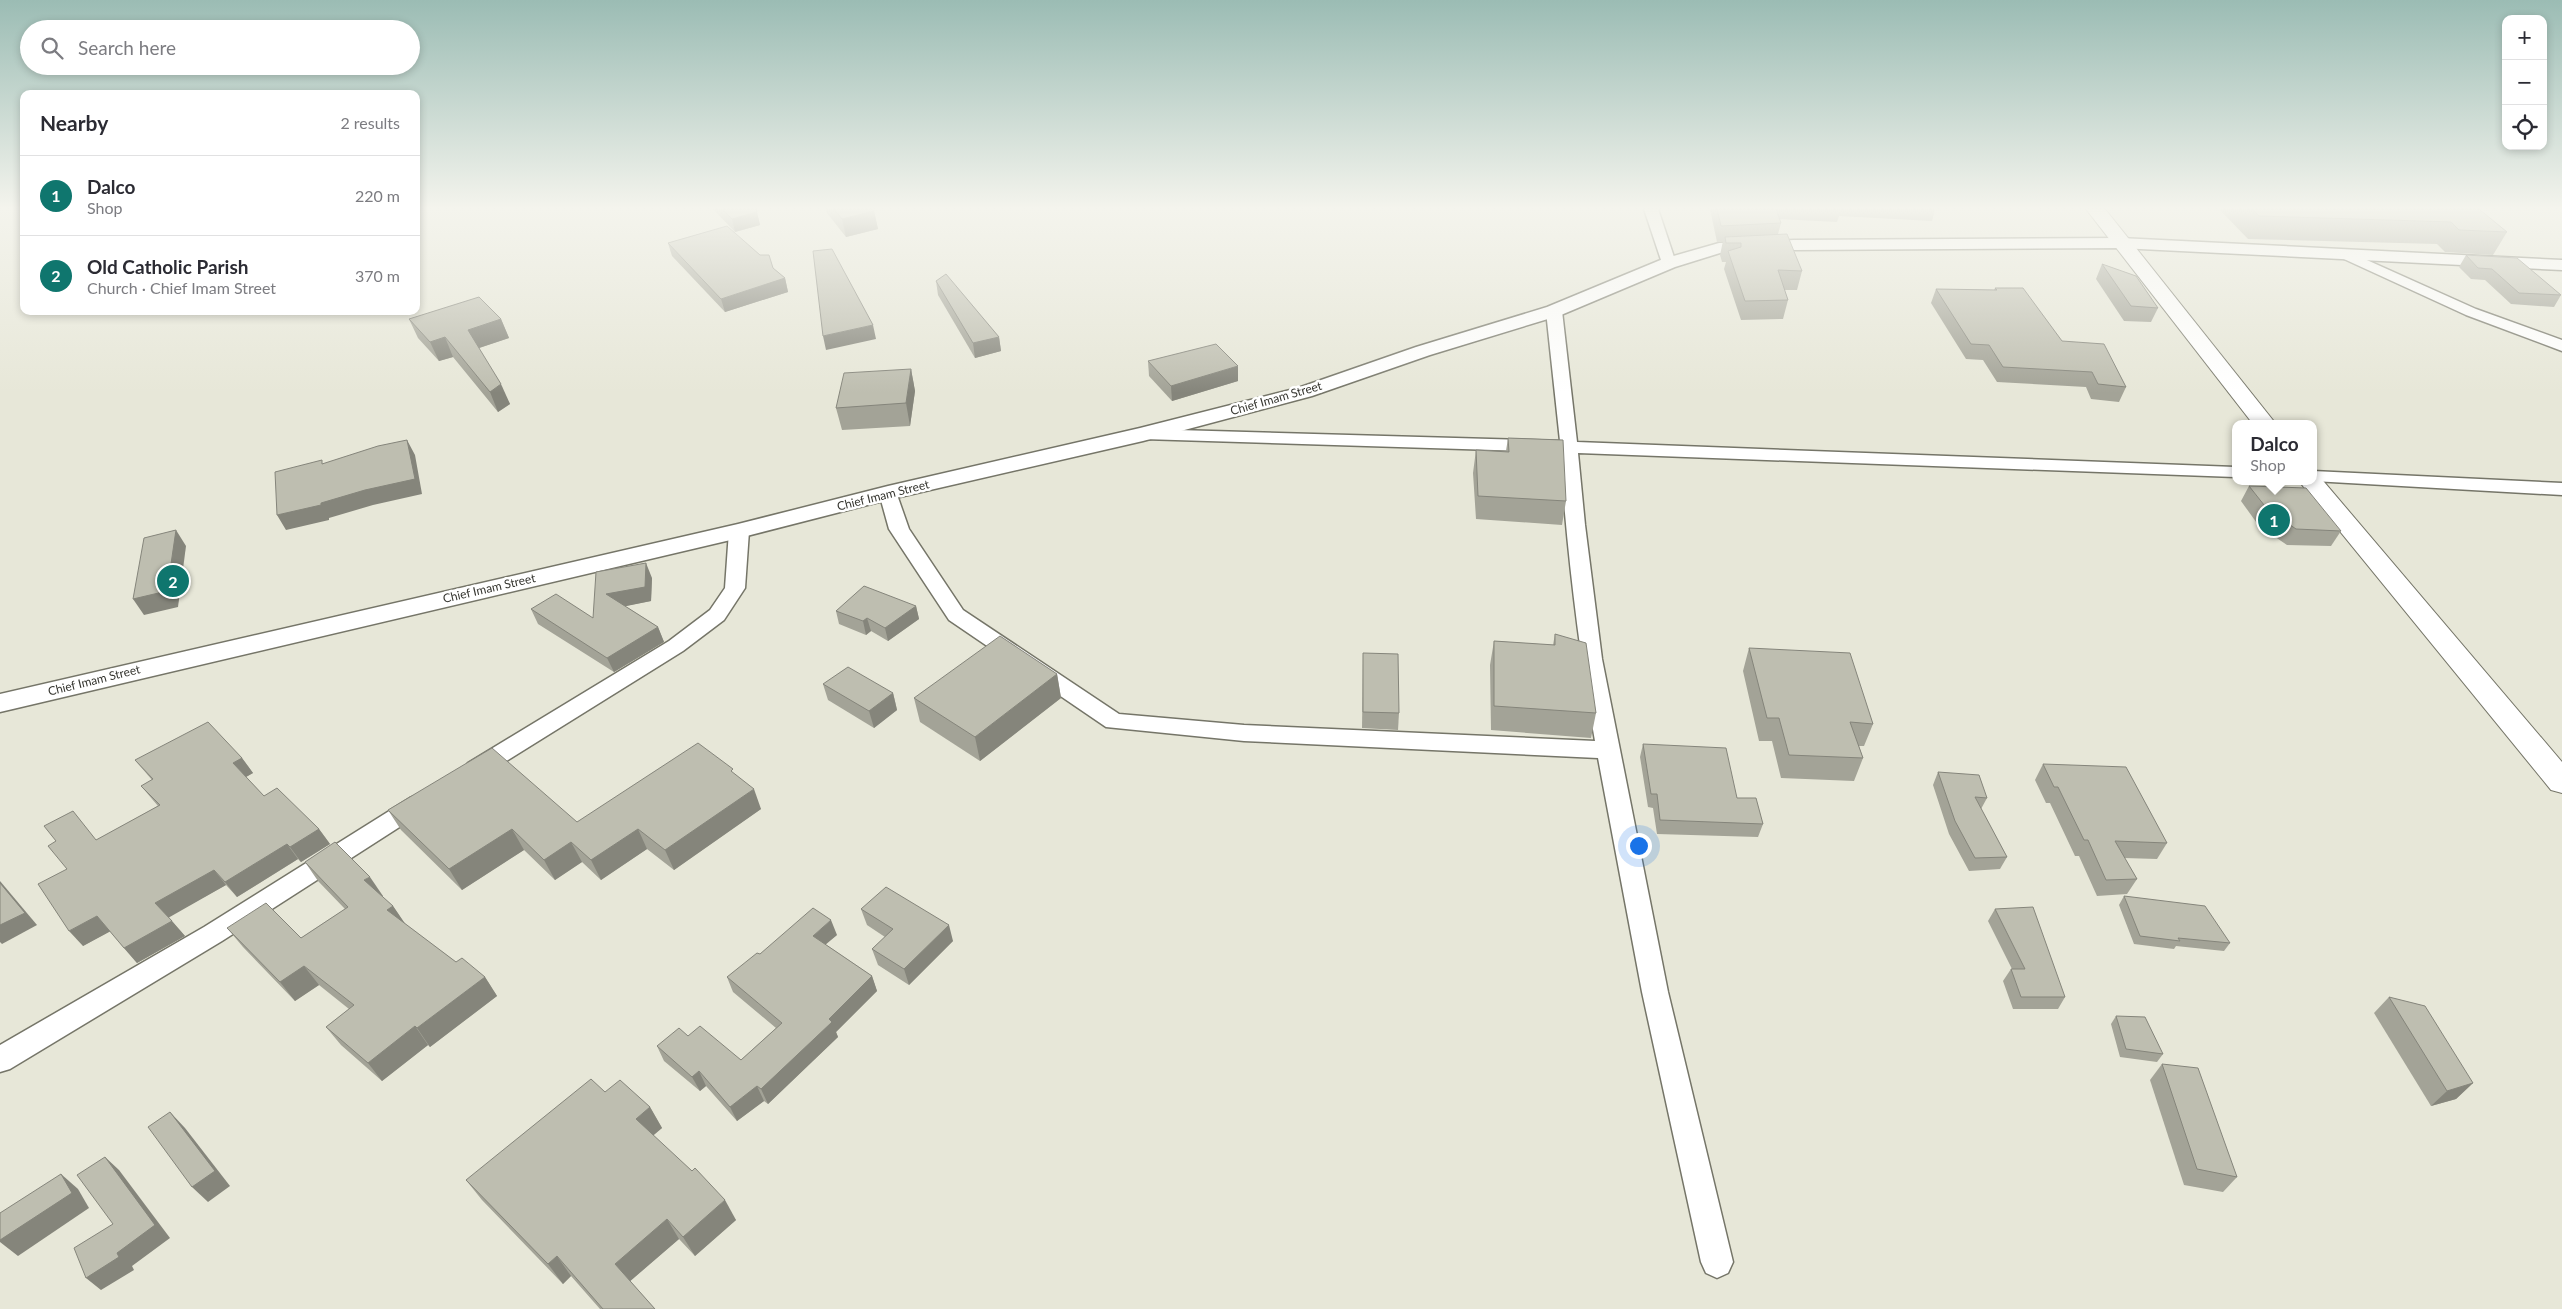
<!DOCTYPE html>
<html lang="en">
<head>
<meta charset="utf-8">
<style>
	:root { --surface:#fff; --page:#f2f2f3; --text:#2b2b33; --muted:#7c7c81; --line:#e1e1e2; --accent:#0f766e }
	body { margin:0; font-family:Lato,sans-serif; background:var(--page); color:var(--text) }
	.controls { position:absolute; right:15px; top:15px; display:grid; overflow:hidden; border-radius:10px; box-shadow:0 2px 8px #0003 }
	.controls button { width:45px; height:45px; display:grid; place-items:center; padding:0; border:0; border-bottom:1px solid var(--line); background:var(--surface); color:var(--text); font:25px sans-serif }
	.you { position:absolute; left:1638px; top:845px; width:18px; height:18px; margin:-12px; border:4px solid #fff; border-radius:50%; background:#1a73e8; box-shadow:0 0 0 8px #1a73e833 }
	.badge { display:grid; place-items:center; width:32px; height:32px; border-radius:50%; background:var(--accent); color:#fff; font-size:16px; font-weight:700 }
	.pin { position:absolute; translate:-50% -50%; border:2px solid #fff; box-shadow:0 1px 5px #0006 }
	.popup { position:absolute; left:2232px; top:420px; width:85px; height:65px; box-sizing:border-box; display:grid; place-content:center; border-radius:10px; background:var(--surface); filter:drop-shadow(0 1px 4px #0005); font-size:16px; white-space:nowrap; color:var(--muted) }
	.popup b { font-size:19px; color:var(--text) }
	.popup::after { content:''; position:absolute; left:50%; top:100%; margin-left:-10px; border:10px solid transparent; border-top-color:var(--surface) }
	.list { margin:0; padding:0; list-style:none }
	h2 { display:flex; justify-content:space-between; align-items:center; height:65px; margin:0; padding:0 20px; font-size:21px }
	h2 small { font-size:16px; font-weight:400; color:var(--muted) }
	.list li { display:grid; grid-template-columns:32px 1fr auto; gap:15px; align-items:center; box-sizing:border-box; height:80px; padding:0 20px; border-top:1px solid var(--line) }
	.list b { display:block; font-size:19px; white-space:nowrap }
	.list p { margin:0; font-size:16px; white-space:nowrap; color:var(--muted) }
	.list em { font-size:16px; font-style:normal; color:var(--muted) }
	.icon { flex:none; width:28px; height:28px; fill:none; stroke:currentColor; stroke-width:2; stroke-linecap:round; stroke-linejoin:round }
	.map { position:relative; flex:none; width:2562px; height:1309px; overflow:hidden }
	.search { position:absolute; background:var(--surface); box-shadow:0 2px 8px #0003; left:20px; top:20px; width:400px; height:55px; display:flex; align-items:center; gap:12px; box-sizing:border-box; padding:0 18px; border-radius:28px; color:var(--muted); font-size:19px }
	.panel { position:absolute; background:var(--surface); box-shadow:0 2px 8px #0003; left:20px; top:90px; width:400px; height:225px; border-radius:10px }
	.map>svg:first-child { display:block }
	.lines { fill:none; stroke-linecap:round; stroke-linejoin:round }
	.minor-casing { stroke:#757568; stroke-width:3 }
	.tertiary-casing { stroke:#757568; stroke-width:3 }
	.trunk-casing { stroke:#757568; stroke-width:2 }
	.minor { fill:#fff; fill-rule:evenodd }
	.tertiary { fill:#fff; fill-rule:evenodd }
	.trunk { fill:#fff; fill-rule:evenodd }
	.wall { fill:#a3a397 }
	.shaded-wall { fill:#85857b }
	.building { fill:#bebeb0; stroke:#85857b }
	.labels { text-anchor:middle; dominant-baseline:central; stroke-width:5; stroke-linejoin:round; paint-order:stroke }
	.street-label { font-size:12px; fill:#363630; stroke:#fff }
</style>
</head>
<body>
<div class="map">
<svg width="2562" height="1309" viewBox="0 0 2562 1309">
	<rect width="100%" height="100%" fill="#e7e7d8"/>
	<g class="lines">
		<g class="minor-casing">
			<g id="minor">
				<polygon points="1644,209 1658,209 1676,263 1674,266 1664,266 1662,263"/>
				<polygon points="2349,252 2476,309 2562,340 2562,351 2466,315 2344,259 2342,256 2344,253"/>
				<path d="M1554,306L1562,311L1577,442L2235,467V477L1578,453L1585,525L1602,659L1668,992L1733,1262L1728,1273L1717,1278L1706,1273L1701,1262L1642,992L1598,758L1244,741L1106,727L949,620L889,529L879,493L881,489H895L909,529L963,610L1119,714L1244,725L1595,741C1578,645 1567,549 1560,452L1143,439L1137,438L1134,434L1137,430L1143,429L1560,441L1546,311Z"/>
				<polygon points="2313,471 2562,483 2562,495 2313,481"/>
				<polygon points="739,525 746,527 749,531 745,588 724,620 683,651 484,775 476,777 468,775 464,769 468,763 669,641 710,610 725,588 729,531 732,527"/>
				<polygon points="418,795 426,798 430,804 426,810 222,941 10,1069 0,1072 0,1045 204,927 410,798"/>
			</g>
		</g>
		<g class="tertiary-casing">
			<polygon id="tertiary" points="2120,238 2562,260 2562,270 2120,248 1794,250 1720,253 1675,267 1561,315 1430,355 1312,396 1143,441 891,499 739,538 0,712 0,694 738,524 888,486 1140,428 1298,388 1416,347 1547,307 1663,259 1719,243 1794,240"/>
		</g>
		<g class="trunk-casing">
			<g id="trunk">
				<polygon points="2086,209 2105,209 2276,424 2253,424"/>
				<polygon points="2313,474 2319,476 2562,762 2562,793 2551,790 2303,486 2299,481 2313,481"/>
			</g>
		</g>
		<use href="#minor" class="minor"/>
		<use href="#tertiary" class="tertiary"/>
		<use href="#trunk" class="trunk"/>
	</g>
	<g class="wall">
		<polygon points="713,209 756,209 760,225 735,232"/>
		<polygon points="826,209 872,209 874,211 878,229 846,237 827,213"/>
		<polygon points="1710,209 1935,209 1932,221 1839,216 1837,222 1779,219 1781,223 1778,234 1802,271 1797,290 1784,290 1788,300 1783,319 1741,320 1724,269 1726,262 1722,262 1720,255 1723,241 1717,242"/>
		<polygon points="2219,209 2479,209 2507,232 2493,255 2445,252 2437,244 2248,239"/>
		<polygon points="668,243 773,268 785,278 788,292 725,312 672,256"/>
		<polygon points="2466,255 2561,295 2554,307 2511,304 2485,280 2471,279 2459,267"/>
		<polygon points="2102,264 2158,308 2151,322 2124,321 2096,279"/>
		<polygon points="936,281 999,337 1001,351 975,358 938,295"/>
		<polygon points="1995,288 2062,341 2126,387 2119,402 2091,399 2086,387 1997,382 1983,360 1966,359 1931,303 1936,289 1994,290"/>
		<polygon points="409,319 501,319 509,338 479,348 510,404 498,412 453,357 439,361 418,338"/>
		<polygon points="1148,361 1238,381 1172,401 1149,376"/>
		<polygon points="911,369 915,391 910,426 842,430 836,408"/>
		<polygon points="1508,438 1566,501 1562,525 1476,519 1473,473 1476,450 1506,451"/>
		<polygon points="2249,486 2341,531 2331,546 2287,545 2259,526 2241,501"/>
		<polygon points="652,578 651,601 625,606 658,627 664,642 614,672 538,624 531,609 593,618"/>
		<polygon points="916,606 919,619 888,641 871,631 866,635 839,624 836,611"/>
		<polygon points="1555,634 1596,713 1591,738 1491,730 1490,665 1494,641 1553,645"/>
		<polygon points="1749,648 1873,724 1864,746 1859,746 1863,758 1854,781 1781,778 1772,741 1759,741 1743,671"/>
		<polygon points="1363,653 1399,713 1398,730 1362,728"/>
		<polygon points="1057,674 1061,698 980,761 920,722 914,698"/>
		<polygon points="823,684 893,693 897,710 874,728 828,700"/>
		<polygon points="1643,744 1737,798 1763,824 1758,837 1657,834 1653,808 1648,807 1640,757"/>
		<polygon points="242,758 253,773 246,777 264,796 319,829 330,844 301,862 298,859 237,897 226,885 168,917 185,936 137,963 124,948 110,931 83,946 67,869 97,840 158,806 141,786 152,780 135,760"/>
		<polygon points="2043,764 2167,843 2157,859 2124,858 2137,879 2127,894 2097,896 2079,856 2075,856 2050,803 2046,803 2035,780"/>
		<polygon points="1938,772 1987,798 1981,809 2007,857 2000,869 1969,871 1949,834 1933,785"/>
		<polygon points="736,775 761,809 674,870 647,849 601,880 582,862 555,880 524,850 462,890 401,830 388,810 577,822"/>
		<polygon points="305,862 383,896 382,897 393,906 405,924 456,962 485,977 497,996 430,1047 428,1045 382,1081 341,1045 326,1027 349,1009 319,985 295,1001 243,947 227,928 301,938 345,909 318,881"/>
		<polygon points="2124,896 2230,943 2224,951 2176,946 2174,949 2134,944 2119,905"/>
		<polygon points="861,909 953,941 909,985 878,965 872,949 885,937 867,925"/>
		<polygon points="1995,909 2065,997 2058,1009 2013,1009 2003,981 2011,969 2012,969 1988,921"/>
		<polygon points="837,935 825,944 872,976 877,991 836,1032 838,1037 768,1104 764,1101 737,1121 706,1086 700,1091 664,1061 657,1046 688,1036 741,1060 776,1028 733,992 727,977 760,954"/>
		<polygon points="2389,997 2473,1083 2456,1099 2431,1106 2374,1013"/>
		<polygon points="2116,1016 2163,1054 2157,1062 2120,1057 2111,1024"/>
		<polygon points="2162,1064 2237,1177 2223,1192 2184,1185 2150,1080"/>
		<polygon points="605,1092 650,1107 662,1128 653,1135 736,1220 695,1256 679,1239 630,1281 655,1309 600,1309 571,1276 563,1284 482,1200 466,1180"/>
	</g>
	<g class="shaded-wall">
		<polygon points="874,211 878,229 846,237 842,219"/>
		<polygon points="757,212 760,225 735,232 732,219"/>
		<polygon points="785,278 788,292 725,312 721,299"/>
		<polygon points="501,319 509,338 476,349 468,330"/>
		<polygon points="873,325 876,339 826,350 823,336"/>
		<polygon points="445,337 453,357 439,361 430,342"/>
		<polygon points="999,337 1001,351 975,358 973,343"/>
		<polygon points="1238,366 1238,381 1172,401 1171,386"/>
		<polygon points="911,369 915,391 910,426 906,403"/>
		<polygon points="501,384 510,404 498,412 490,392"/>
		<polygon points="407,440 415,455 422,494 373,505 329,518 329,520 286,530 277,515 321,503"/>
		<polygon points="176,530 186,546 178,607 144,615 133,599"/>
		<polygon points="646,563 652,578 651,601 612,609 606,594"/>
		<polygon points="916,606 919,619 888,641 885,628"/>
		<polygon points="867,618 871,631 866,635 863,621"/>
		<polygon points="658,627 664,642 614,672 607,658"/>
		<polygon points="1057,674 1061,698 980,761 975,737"/>
		<polygon points="893,693 897,710 874,728 869,711"/>
		<polygon points="242,758 253,773 244,778 233,763"/>
		<polygon points="754,789 761,809 674,870 665,850"/>
		<polygon points="319,829 330,844 301,862 290,847"/>
		<polygon points="512,829 524,850 462,890 449,869"/>
		<polygon points="638,829 647,849 601,880 591,860"/>
		<polygon points="571,842 582,862 555,880 544,860"/>
		<polygon points="287,844 298,859 237,897 225,882"/>
		<polygon points="214,870 226,885 168,918 155,903"/>
		<polygon points="370,877 383,896 377,900 364,880"/>
		<polygon points="0,881 37,925 2,944 0,942"/>
		<polygon points="393,906 406,925 387,910"/>
		<polygon points="97,916 111,931 83,946 69,931"/>
		<polygon points="831,920 837,935 818,951 813,936"/>
		<polygon points="172,921 185,936 137,963 124,948"/>
		<polygon points="949,925 953,941 909,985 904,969"/>
		<polygon points="304,966 319,985 295,1001 280,982"/>
		<polygon points="872,976 877,991 836,1032 838,1037 768,1104 761,1089 829,1019"/>
		<polygon points="485,977 497,996 430,1047 417,1028"/>
		<polygon points="415,1026 428,1045 382,1081 368,1063"/>
		<polygon points="699,1071 706,1086 700,1091 692,1077"/>
		<polygon points="2473,1083 2456,1099 2431,1106 2447,1091"/>
		<polygon points="757,1086 764,1101 737,1121 730,1107"/>
		<polygon points="650,1107 662,1128 648,1140 636,1119"/>
		<polygon points="170,1112 185,1128 230,1186 208,1202 192,1187"/>
		<polygon points="105,1157 119,1170 170,1238 132,1266 134,1270 101,1290 86,1278 117,1253"/>
		<polygon points="61,1174 78,1189 89,1208 18,1256 0,1242 0,1240"/>
		<polygon points="725,1200 736,1220 695,1256 683,1237"/>
		<polygon points="667,1219 679,1239 628,1283 615,1264"/>
		<polygon points="557,1256 571,1276 563,1284 548,1264"/>
	</g>
	<g class="building">
		<polygon points="722,209 756,209 757,212 732,219"/>
		<polygon points="834,209 872,209 874,211 842,219"/>
		<polygon points="1717,209 1776,209 1781,223 1721,226"/>
		<polygon points="2252,209 2479,209 2507,232 2459,230 2451,222 2259,216"/>
		<polygon points="727,226 760,255 769,255 773,268 785,278 721,299 668,243"/>
		<polygon points="1787,234 1802,271 1778,270 1788,300 1745,301 1728,251 1741,247 1741,243 1726,243 1725,237"/>
		<polygon points="832,249 873,325 823,336 813,251"/>
		<polygon points="2466,255 2517,258 2561,295 2519,293 2492,269 2478,268"/>
		<polygon points="2102,264 2136,276 2158,308 2131,306"/>
		<polygon points="946,274 999,337 973,343 936,281"/>
		<polygon points="1995,288 2023,288 2062,341 2104,344 2126,387 2098,384 2092,372 2003,367 1989,345 1971,344 1936,289 1997,290"/>
		<polygon points="479,297 501,319 468,330 501,384 490,392 445,337 430,342 409,319"/>
		<polygon points="1216,344 1238,366 1171,386 1148,361"/>
		<polygon points="911,369 906,403 836,408 844,373"/>
		<polygon points="1508,438 1563,440 1566,501 1478,496 1476,450 1509,452"/>
		<polygon points="407,440 415,479 365,490 321,503 321,505 277,515 275,472 322,460 322,464 378,446"/>
		<polygon points="2249,486 2306,488 2341,531 2296,529 2268,510"/>
		<polygon points="176,530 167,591 133,599 144,538"/>
		<polygon points="646,563 645,587 606,594 658,627 607,658 531,609 556,594 593,618 596,572"/>
		<polygon points="864,586 916,606 885,628 867,618 863,621 836,611"/>
		<polygon points="1555,634 1586,643 1596,713 1494,706 1494,641 1555,645"/>
		<polygon points="1000,636 1057,674 975,737 914,698"/>
		<polygon points="1749,648 1850,653 1873,724 1850,722 1863,758 1789,755 1779,718 1767,718"/>
		<polygon points="1363,653 1398,654 1399,713 1363,712"/>
		<polygon points="848,667 893,693 869,711 823,684"/>
		<polygon points="208,722 242,758 233,763 264,796 277,788 319,829 290,847 287,844 225,882 214,870 155,903 172,921 124,948 97,916 69,931 38,884 67,869 48,846 56,841 44,826 73,811 96,840 160,805 141,786 153,779 135,760"/>
		<polygon points="698,743 733,769 731,771 754,789 665,850 638,829 591,860 571,842 544,860 512,829 449,869 388,810 492,748 577,822"/>
		<polygon points="1643,744 1726,748 1737,798 1756,798 1763,824 1660,820 1657,794 1651,794"/>
		<polygon points="2043,764 2126,767 2167,843 2115,841 2137,879 2106,880 2088,840 2084,840 2058,787 2054,787"/>
		<polygon points="1938,772 1979,775 1987,798 1975,797 2007,857 1975,858 1955,821"/>
		<polygon points="335,842 370,877 364,880 393,906 387,910 456,962 462,958 485,977 417,1028 415,1026 368,1063 326,1027 354,1005 304,966 280,982 227,928 266,903 301,938 348,907 305,862"/>
		<polygon points="0,883 25,913 0,925"/>
		<polygon points="886,887 949,925 904,969 872,949 893,929 861,909"/>
		<polygon points="2124,896 2205,906 2230,943 2178,938 2180,941 2140,936"/>
		<polygon points="2033,907 2065,997 2021,997 2011,969 2025,969 1995,909"/>
		<polygon points="813,908 831,920 813,936 872,976 829,1019 832,1022 761,1089 757,1086 730,1107 699,1071 692,1077 657,1046 679,1028 688,1036 700,1026 741,1060 782,1023 727,977 757,953 760,954"/>
		<polygon points="2389,997 2425,1006 2473,1083 2447,1091"/>
		<polygon points="2116,1016 2145,1017 2163,1054 2126,1049"/>
		<polygon points="2162,1064 2198,1068 2237,1177 2197,1169"/>
		<polygon points="591,1079 605,1092 620,1080 650,1107 636,1119 692,1171 695,1168 725,1200 683,1237 667,1219 615,1264 655,1309 603,1309 557,1256 548,1264 466,1180"/>
		<polygon points="170,1112 215,1171 192,1187 148,1127"/>
		<polygon points="105,1157 155,1225 117,1253 119,1257 86,1278 74,1248 113,1224 77,1175"/>
		<polygon points="61,1174 72,1193 0,1240 0,1213"/>
	</g>
	<linearGradient id="sky" x2="0" y2="1"><stop stop-color="#9bbcb4"/><stop offset="0.53" stop-color="#f4f4ed"/><stop offset="1" stop-color="#f4f4ed" stop-opacity="0"/></linearGradient>
	<rect width="2562" height="393" fill="url(#sky)"/>
	<g class="labels">
		<g class="street-label">
			<text transform="translate(1276 398) rotate(-16)">Chief Imam Street</text>
			<text transform="translate(883 495) rotate(-14)">Chief Imam Street</text>
			<text transform="translate(489 588) rotate(-13)">Chief Imam Street</text>
			<text transform="translate(94 680) rotate(-14)">Chief Imam Street</text>
		</g>
	</g>
</svg>
<div class="controls">
<button>+</button>
<button>−</button>
<button><svg class="icon" aria-label="locate" viewBox="0 0 24 24"><circle cx="12" cy="12" r="6"/><path d="M12 2v4M12 18v4M2 12h4M18 12h4"/></svg></button>
</div>
<div class="you"></div>
<div class="pin badge" style="left:2274px;top:520px">1</div>
<div class="popup"><b>Dalco</b>Shop</div>
<div class="pin badge" style="left:173px;top:581px">2</div>
<div class="search"><svg class="icon" aria-label="search" viewBox="0 0 24 24"><circle cx="10" cy="10" r="6"/><path d="M15 15l6 6"/></svg>Search here</div>
<section class="panel">
<h2>Nearby<small>2 results</small></h2>
<ul class="list">
<li><span class="badge">1</span><div><b>Dalco</b><p>Shop</p></div><em>220 m</em></li>
<li><span class="badge">2</span><div><b>Old Catholic Parish</b><p>Church · Chief Imam Street</p></div><em>370 m</em></li>
</ul>
</section>
</div>
</body>
</html>
